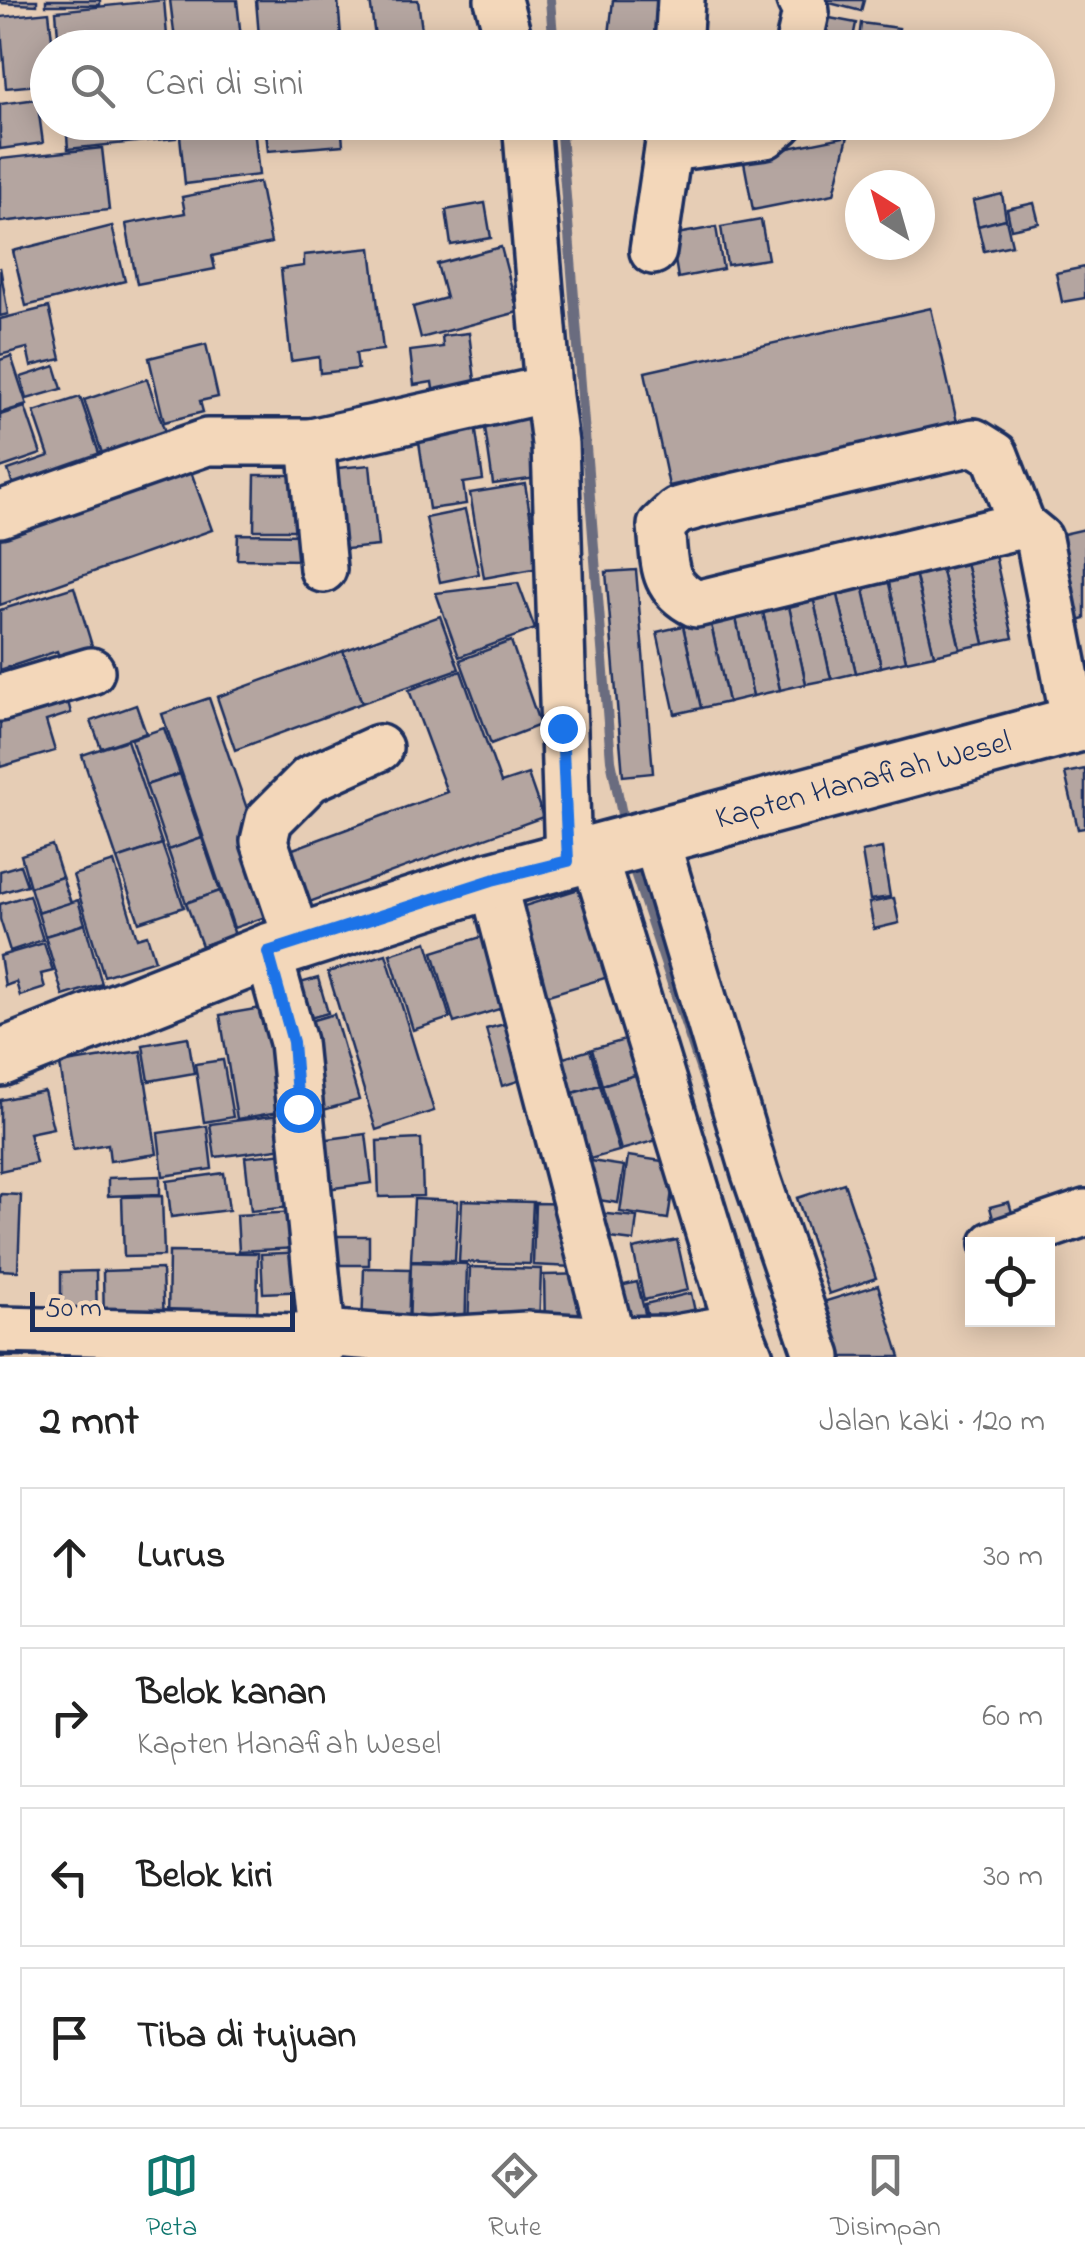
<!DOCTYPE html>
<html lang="id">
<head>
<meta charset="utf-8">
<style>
	:root { --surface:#fff; --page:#f6f6f6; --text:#222; --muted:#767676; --line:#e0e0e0; --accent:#0f766e }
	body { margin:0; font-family:"Indie Flower",sans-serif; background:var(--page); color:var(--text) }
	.controls { position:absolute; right:30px; bottom:30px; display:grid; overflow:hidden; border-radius:0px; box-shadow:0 5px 25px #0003 }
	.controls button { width:90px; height:90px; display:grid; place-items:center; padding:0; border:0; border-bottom:2px solid var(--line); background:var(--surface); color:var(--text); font:50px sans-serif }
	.compass { position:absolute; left:845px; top:170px; width:90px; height:90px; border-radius:50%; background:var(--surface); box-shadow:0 5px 25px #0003; rotate:323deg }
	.scale { position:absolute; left:30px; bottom:25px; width:265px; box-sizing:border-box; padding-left:10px; border:5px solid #1b2f5e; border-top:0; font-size:28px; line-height:35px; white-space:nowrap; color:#1b2f5e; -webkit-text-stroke:8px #f3d7ba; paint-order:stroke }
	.stop { position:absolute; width:30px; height:30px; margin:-22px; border:8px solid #1a73e8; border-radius:50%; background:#fff }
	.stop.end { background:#1a73e8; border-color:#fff; box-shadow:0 2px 10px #0008 }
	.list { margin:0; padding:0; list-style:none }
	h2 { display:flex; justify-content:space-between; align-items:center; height:130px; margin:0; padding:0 40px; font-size:42px }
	h2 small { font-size:32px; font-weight:400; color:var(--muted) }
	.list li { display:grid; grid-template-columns:65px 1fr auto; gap:30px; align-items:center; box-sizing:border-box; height:140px; margin:0 20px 20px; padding:0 20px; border:2px solid var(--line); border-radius:0px }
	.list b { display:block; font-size:38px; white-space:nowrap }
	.list p { margin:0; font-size:32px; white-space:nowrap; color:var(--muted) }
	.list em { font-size:32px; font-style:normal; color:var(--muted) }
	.icon { flex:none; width:55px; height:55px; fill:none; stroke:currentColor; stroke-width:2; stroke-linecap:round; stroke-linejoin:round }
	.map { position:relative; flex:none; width:1085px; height:1357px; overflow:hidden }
	.search { position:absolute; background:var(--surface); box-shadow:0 5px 25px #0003; left:30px; right:30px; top:30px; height:110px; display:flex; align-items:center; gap:25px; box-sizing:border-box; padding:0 35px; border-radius:55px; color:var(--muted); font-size:38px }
	.sheet { height:770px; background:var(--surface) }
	nav { display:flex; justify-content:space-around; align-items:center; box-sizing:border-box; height:140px; border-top:2px solid var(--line); background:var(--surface); font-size:28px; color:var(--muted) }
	nav a { display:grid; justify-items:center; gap:5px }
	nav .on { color:var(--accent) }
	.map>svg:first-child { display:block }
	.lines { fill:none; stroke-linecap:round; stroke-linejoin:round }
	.stream { stroke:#6a6c7f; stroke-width:10 }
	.building { fill:#b4a5a0; stroke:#1b2f5e; stroke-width:2.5 }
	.minor-casing { stroke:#1b2f5e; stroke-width:52 }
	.major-casing { stroke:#1b2f5e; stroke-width:62 }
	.minor { stroke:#f3d7ba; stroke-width:45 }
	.major { stroke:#f3d7ba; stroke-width:55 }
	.route { stroke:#1a73e8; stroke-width:12 }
	.labels { text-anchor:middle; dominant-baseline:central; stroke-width:9; stroke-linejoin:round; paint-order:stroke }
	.street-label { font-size:32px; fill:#1b2f5e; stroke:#f3d7ba }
</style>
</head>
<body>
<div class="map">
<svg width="1085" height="1357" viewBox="0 0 1085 1357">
	<rect width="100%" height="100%" fill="#e6cdb5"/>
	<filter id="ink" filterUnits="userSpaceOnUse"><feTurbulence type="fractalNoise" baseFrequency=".01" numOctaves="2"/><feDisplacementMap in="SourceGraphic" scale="20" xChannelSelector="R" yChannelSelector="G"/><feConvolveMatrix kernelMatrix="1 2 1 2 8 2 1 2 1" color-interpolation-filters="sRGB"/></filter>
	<g filter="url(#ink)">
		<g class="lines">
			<g class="stream">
				<polyline points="550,0 554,48"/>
				<polyline points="560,122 611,760 625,829"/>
				<polyline points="631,861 706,1086"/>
			</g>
		</g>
		<g class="building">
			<polygon points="0,0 37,0 37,5 0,3"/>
			<rect x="46" y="0" width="54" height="5"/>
			<polygon points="164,0 168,48 59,48 56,11"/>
			<polygon points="170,0 237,0 242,48 176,48"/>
			<polygon points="256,0 338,0 342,48 260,48"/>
			<polygon points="370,0 418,0 422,30 375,37"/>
			<polygon points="613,0 672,0 667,42 609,35"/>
			<polygon points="818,0 864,0 861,11"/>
			<polygon points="49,12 53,48 48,48 48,84 6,88 0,17"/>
			<polygon points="814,15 856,23 851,48 808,48"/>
			<polygon points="861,23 899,28 896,48 858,48"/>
			<polygon points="614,43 660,46 660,48 613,48"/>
			<polygon points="37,99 43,143 0,149 0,104"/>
			<polygon points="66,122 210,122 210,123 175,127 176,138 68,149"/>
			<polygon points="265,122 341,122 343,145 268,151"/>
			<polygon points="254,128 259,175 185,184 180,136"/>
			<polygon points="848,136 834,194 753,210 743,157"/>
			<polygon points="102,148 109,210 0,222 0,159"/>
			<polygon points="259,182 271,243 212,256 215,269 137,284 126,224 185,213 182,197"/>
			<polygon points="1002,194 1006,219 978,226 973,201"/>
			<polygon points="485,203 491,238 451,245 446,210"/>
			<polygon points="1034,203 1039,223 1011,229 1007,209"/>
			<polygon points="1006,219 1012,245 984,251 978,226"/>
			<polygon points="761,220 768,259 727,265 721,227"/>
			<polygon points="112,226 125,281 26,306 13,251"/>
			<polygon points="716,227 723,269 678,278 671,235"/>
			<polygon points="501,247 518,312 421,338 413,307 446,298 437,264"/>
			<polygon points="371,248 383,350 356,353 358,369 320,373 319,357 291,361 281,269 304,266 304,255"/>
			<polygon points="0,267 8,314 0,316"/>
			<polygon points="1085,267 1085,298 1062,302 1056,273"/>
			<polygon points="49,307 61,359 31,366 27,348 0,355 0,319"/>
			<polygon points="931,308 957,422 669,486 645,372"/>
			<polygon points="469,333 477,396 435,402 432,382 414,385 410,351 443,347 442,336"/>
			<polygon points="206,344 218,397 200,401 203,412 164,422 149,358"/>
			<polygon points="11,356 27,405 0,413 0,360"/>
			<polygon points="55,366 62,389 27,399 21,377"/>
			<polygon points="147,379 168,441 105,462 84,400"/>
			<polygon points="80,397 104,468 17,497 8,470 49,456 34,412"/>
			<polygon points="25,407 41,454 0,468 0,415"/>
			<polygon points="528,414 537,478 493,484 484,421"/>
			<polygon points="474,418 483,480 463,483 466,504 429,509 419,442 440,439 437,423"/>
			<polygon points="185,455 212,530 0,605 0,520"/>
			<polygon points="370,465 378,546 336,550 327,469"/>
			<polygon points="255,475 304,475 303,530 254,530"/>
			<polygon points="525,484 539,568 484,578 470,493"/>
			<polygon points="465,510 479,574 440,582 426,518"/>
			<polygon points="1085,529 1085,619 1078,621 1059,535"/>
			<polygon points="238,534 304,535 303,560 237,559"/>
			<polygon points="995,555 1013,638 984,644 966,562"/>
			<polygon points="966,562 984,644 960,649 941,567"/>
			<polygon points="941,567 960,649 934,655 915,573"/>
			<polygon points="636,570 653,773 623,776 606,572"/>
			<polygon points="915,573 934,655 906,661 888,579"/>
			<polygon points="888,579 906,661 881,667 863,585"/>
			<polygon points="518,583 535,629 459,657 436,593"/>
			<polygon points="863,585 881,667 856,673 837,591"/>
			<polygon points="74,587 93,649 60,660 57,651 0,670 0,610"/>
			<polygon points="837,591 856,673 831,679 813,597"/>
			<polygon points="813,597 831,679 806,684 788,602"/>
			<polygon points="788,602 806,684 780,690 762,608"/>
			<polygon points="762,608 780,690 753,696 735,614"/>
			<polygon points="735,614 753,696 728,702 710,620"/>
			<polygon points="440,616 459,669 362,703 343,651"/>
			<polygon points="710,620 728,702 701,708 683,626"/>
			<polygon points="683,626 701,708 675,714 657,632"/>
			<polygon points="511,641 540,725 491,744 460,660"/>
			<polygon points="343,651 362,703 235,750 217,697"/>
			<polygon points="461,671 501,783 528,774 543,817 293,908 274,856 447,792 409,690"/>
			<polygon points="63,683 71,713 46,721 55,751 0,767 0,701"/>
			<polygon points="209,698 282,911 234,928 162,714"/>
			<polygon points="136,705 146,733 101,748 91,721"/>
			<polygon points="164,728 180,774 146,785 131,739"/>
			<polygon points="127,740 162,844 117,859 82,755"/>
			<polygon points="1085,769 1085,828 1078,829 1065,773"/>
			<polygon points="180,774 202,838 168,850 146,785"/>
			<polygon points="202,838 220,891 186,903 168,850"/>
			<polygon points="162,844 184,907 139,922 117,859"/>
			<polygon points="52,845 62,877 30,887 21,855"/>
			<polygon points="882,848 890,897 870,900 862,852"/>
			<polygon points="114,862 137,938 147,935 155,960 104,976 73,875"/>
			<polygon points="20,865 27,885 0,893 0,871"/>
			<polygon points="62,877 71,903 38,913 30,887"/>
			<polygon points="598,883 625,972 532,1000 505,912"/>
			<polygon points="220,891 235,935 202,946 186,903"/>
			<polygon points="29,895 43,940 10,951 0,919 0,904"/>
			<polygon points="894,898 899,923 874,929 869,903"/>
			<polygon points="78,900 85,924 45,936 38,913"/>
			<polygon points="85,924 102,984 63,996 45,936"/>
			<polygon points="500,931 522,1002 454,1023 433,952"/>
			<polygon points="427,942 450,1018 413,1030 390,954"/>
			<polygon points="44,943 53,971 41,974 45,988 20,996 16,982 5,986 0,956"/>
			<polygon points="386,954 434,1111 376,1130 328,972"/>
			<polygon points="318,978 328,1013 292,1023 282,988"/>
			<polygon points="273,1006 290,1110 237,1119 220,1015"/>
			<polygon points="334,1014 359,1100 320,1111 296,1025"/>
			<polygon points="523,1019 538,1075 502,1086 486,1029"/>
			<polygon points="188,1037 194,1073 149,1081 143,1045"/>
			<polygon points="632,1038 642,1073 602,1085 592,1049"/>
			<polygon points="590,1050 600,1085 553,1099 543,1064"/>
			<polygon points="141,1051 157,1154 110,1161 108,1144 73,1150 60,1064"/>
			<polygon points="223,1060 233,1117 204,1122 195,1064"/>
			<polygon points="642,1073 661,1139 621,1150 602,1085"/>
			<polygon points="600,1085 619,1151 572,1164 553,1099"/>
			<polygon points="44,1091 53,1128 29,1133 36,1163 0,1171 0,1100"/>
			<polygon points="280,1115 285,1148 215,1157 210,1124"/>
			<polygon points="207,1126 212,1169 163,1176 158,1133"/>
			<polygon points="366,1134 372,1183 311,1191 305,1142"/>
			<polygon points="421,1139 423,1196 379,1197 377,1141"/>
			<polygon points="296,1152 301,1206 251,1211 245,1157"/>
			<polygon points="628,1156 676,1163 668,1219 620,1212"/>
			<polygon points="591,1161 624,1166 618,1203 586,1198"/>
			<polygon points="224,1173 229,1210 171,1217 167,1181"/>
			<polygon points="160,1176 160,1194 108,1196 108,1178"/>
			<polygon points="844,1183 876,1278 829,1294 797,1198"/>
			<polygon points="0,1194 21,1195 18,1271 0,1270"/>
			<polygon points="162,1196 164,1256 124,1257 122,1197"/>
			<polygon points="414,1199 458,1201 455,1261 411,1260"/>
			<polygon points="462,1200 533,1202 530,1264 459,1262"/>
			<polygon points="1009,1202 1014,1220 995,1226 990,1207"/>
			<polygon points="535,1203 575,1204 573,1267 533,1265"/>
			<polygon points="297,1212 299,1248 239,1251 237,1215"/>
			<polygon points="597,1213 637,1217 634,1241 594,1236"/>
			<rect x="321" y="1236" width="48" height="29"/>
			<polygon points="677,1240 688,1290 644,1300 633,1249"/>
			<polygon points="169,1252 258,1253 257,1330 168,1329"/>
			<polygon points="307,1252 308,1291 263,1293 261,1254"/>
			<polygon points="411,1262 467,1264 465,1334 409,1332"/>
			<polygon points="470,1267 541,1269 539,1331 468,1330"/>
			<polygon points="364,1268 410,1269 408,1331 362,1330"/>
			<polygon points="162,1269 164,1326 104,1328 103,1271"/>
			<polygon points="96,1271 97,1321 61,1321 61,1272"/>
			<polygon points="593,1274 593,1326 545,1327 544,1275"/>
			<polygon points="637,1282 648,1325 613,1333 603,1290"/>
			<polygon points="878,1285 900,1357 825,1357 810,1306"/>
			<polygon points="691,1293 698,1326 652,1337 645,1304"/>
			<polygon points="0,1344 48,1348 48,1357 0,1357"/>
		</g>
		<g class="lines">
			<g class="minor-casing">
				<g id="minor">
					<polyline points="498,0 511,48"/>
					<polyline points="678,48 681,0"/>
					<polyline points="798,48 806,12 800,0"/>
					<polyline points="526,122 548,389 555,444 568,861"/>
					<polyline points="670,148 765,135 781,122"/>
					<polyline points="653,251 672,122"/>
					<polyline points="311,442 323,569"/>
					<polyline points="0,514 207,442 311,442 548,389"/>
					<path d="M1022,525L995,455L974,442L702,504L677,511L661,526C665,562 660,586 696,604L1022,525L1039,539L1075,724"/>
					<polyline points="0,698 91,671"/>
					<polyline points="655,837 755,1173 818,1357"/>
					<polyline points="593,853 738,1327 750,1357"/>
					<polyline points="492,880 612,1340"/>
					<polyline points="299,945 264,841 269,820 310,779 379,748"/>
					<polyline points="994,1244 1085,1213"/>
					<polyline points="0,1330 300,1337 322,1333 293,1042 268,952"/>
					<polyline points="318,1357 322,1333 426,1341 526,1335 612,1340 670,1339 738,1327"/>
				</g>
			</g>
			<g class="major-casing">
				<g id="major">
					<path id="s1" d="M0,1058L268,952L492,880L1085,722"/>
				</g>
			</g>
			<use href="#minor" class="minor"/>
			<use href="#major" class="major"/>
		</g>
	</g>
	<g class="lines" filter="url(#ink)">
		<polyline class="route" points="298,1109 293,1042 268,952 492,880 568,861 562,728"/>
	</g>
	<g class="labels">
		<g class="street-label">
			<text stroke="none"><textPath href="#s1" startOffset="908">Kapten Hanafiah Wesel</textPath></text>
		</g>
	</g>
</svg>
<div class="controls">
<button><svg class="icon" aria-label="locate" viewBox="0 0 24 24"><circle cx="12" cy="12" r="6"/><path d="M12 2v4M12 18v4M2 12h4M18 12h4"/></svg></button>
</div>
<svg class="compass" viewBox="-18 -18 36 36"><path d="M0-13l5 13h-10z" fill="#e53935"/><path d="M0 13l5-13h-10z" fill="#767676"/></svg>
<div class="scale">50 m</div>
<div class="stop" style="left:298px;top:1109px"></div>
<div class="stop end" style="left:562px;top:728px"></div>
<div class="search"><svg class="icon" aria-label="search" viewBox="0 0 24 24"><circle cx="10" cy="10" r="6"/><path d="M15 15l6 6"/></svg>Cari di sini</div>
</div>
<section class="sheet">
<h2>2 mnt<small>Jalan kaki · 120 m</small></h2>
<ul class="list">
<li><svg class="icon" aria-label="ahead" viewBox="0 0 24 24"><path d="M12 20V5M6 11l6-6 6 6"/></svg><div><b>Lurus</b></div><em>30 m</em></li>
<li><svg class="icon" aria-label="right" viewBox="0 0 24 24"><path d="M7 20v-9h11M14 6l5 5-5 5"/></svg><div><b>Belok kanan</b><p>Kapten Hanafiah Wesel</p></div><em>60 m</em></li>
<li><svg class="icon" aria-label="left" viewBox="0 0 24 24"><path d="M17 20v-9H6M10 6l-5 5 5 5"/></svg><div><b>Belok kiri</b></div><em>30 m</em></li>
<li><svg class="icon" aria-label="arrive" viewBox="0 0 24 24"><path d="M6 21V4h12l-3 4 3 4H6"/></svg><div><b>Tiba di tujuan</b></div></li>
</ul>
</section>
<nav>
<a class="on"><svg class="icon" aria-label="map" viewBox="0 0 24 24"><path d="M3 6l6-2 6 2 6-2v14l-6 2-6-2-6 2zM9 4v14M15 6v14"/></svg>Peta</a>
<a><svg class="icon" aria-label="directions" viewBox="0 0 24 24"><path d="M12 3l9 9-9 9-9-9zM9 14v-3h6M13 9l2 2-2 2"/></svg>Rute</a>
<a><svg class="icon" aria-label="saved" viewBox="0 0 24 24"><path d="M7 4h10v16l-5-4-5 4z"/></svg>Disimpan</a>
</nav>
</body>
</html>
